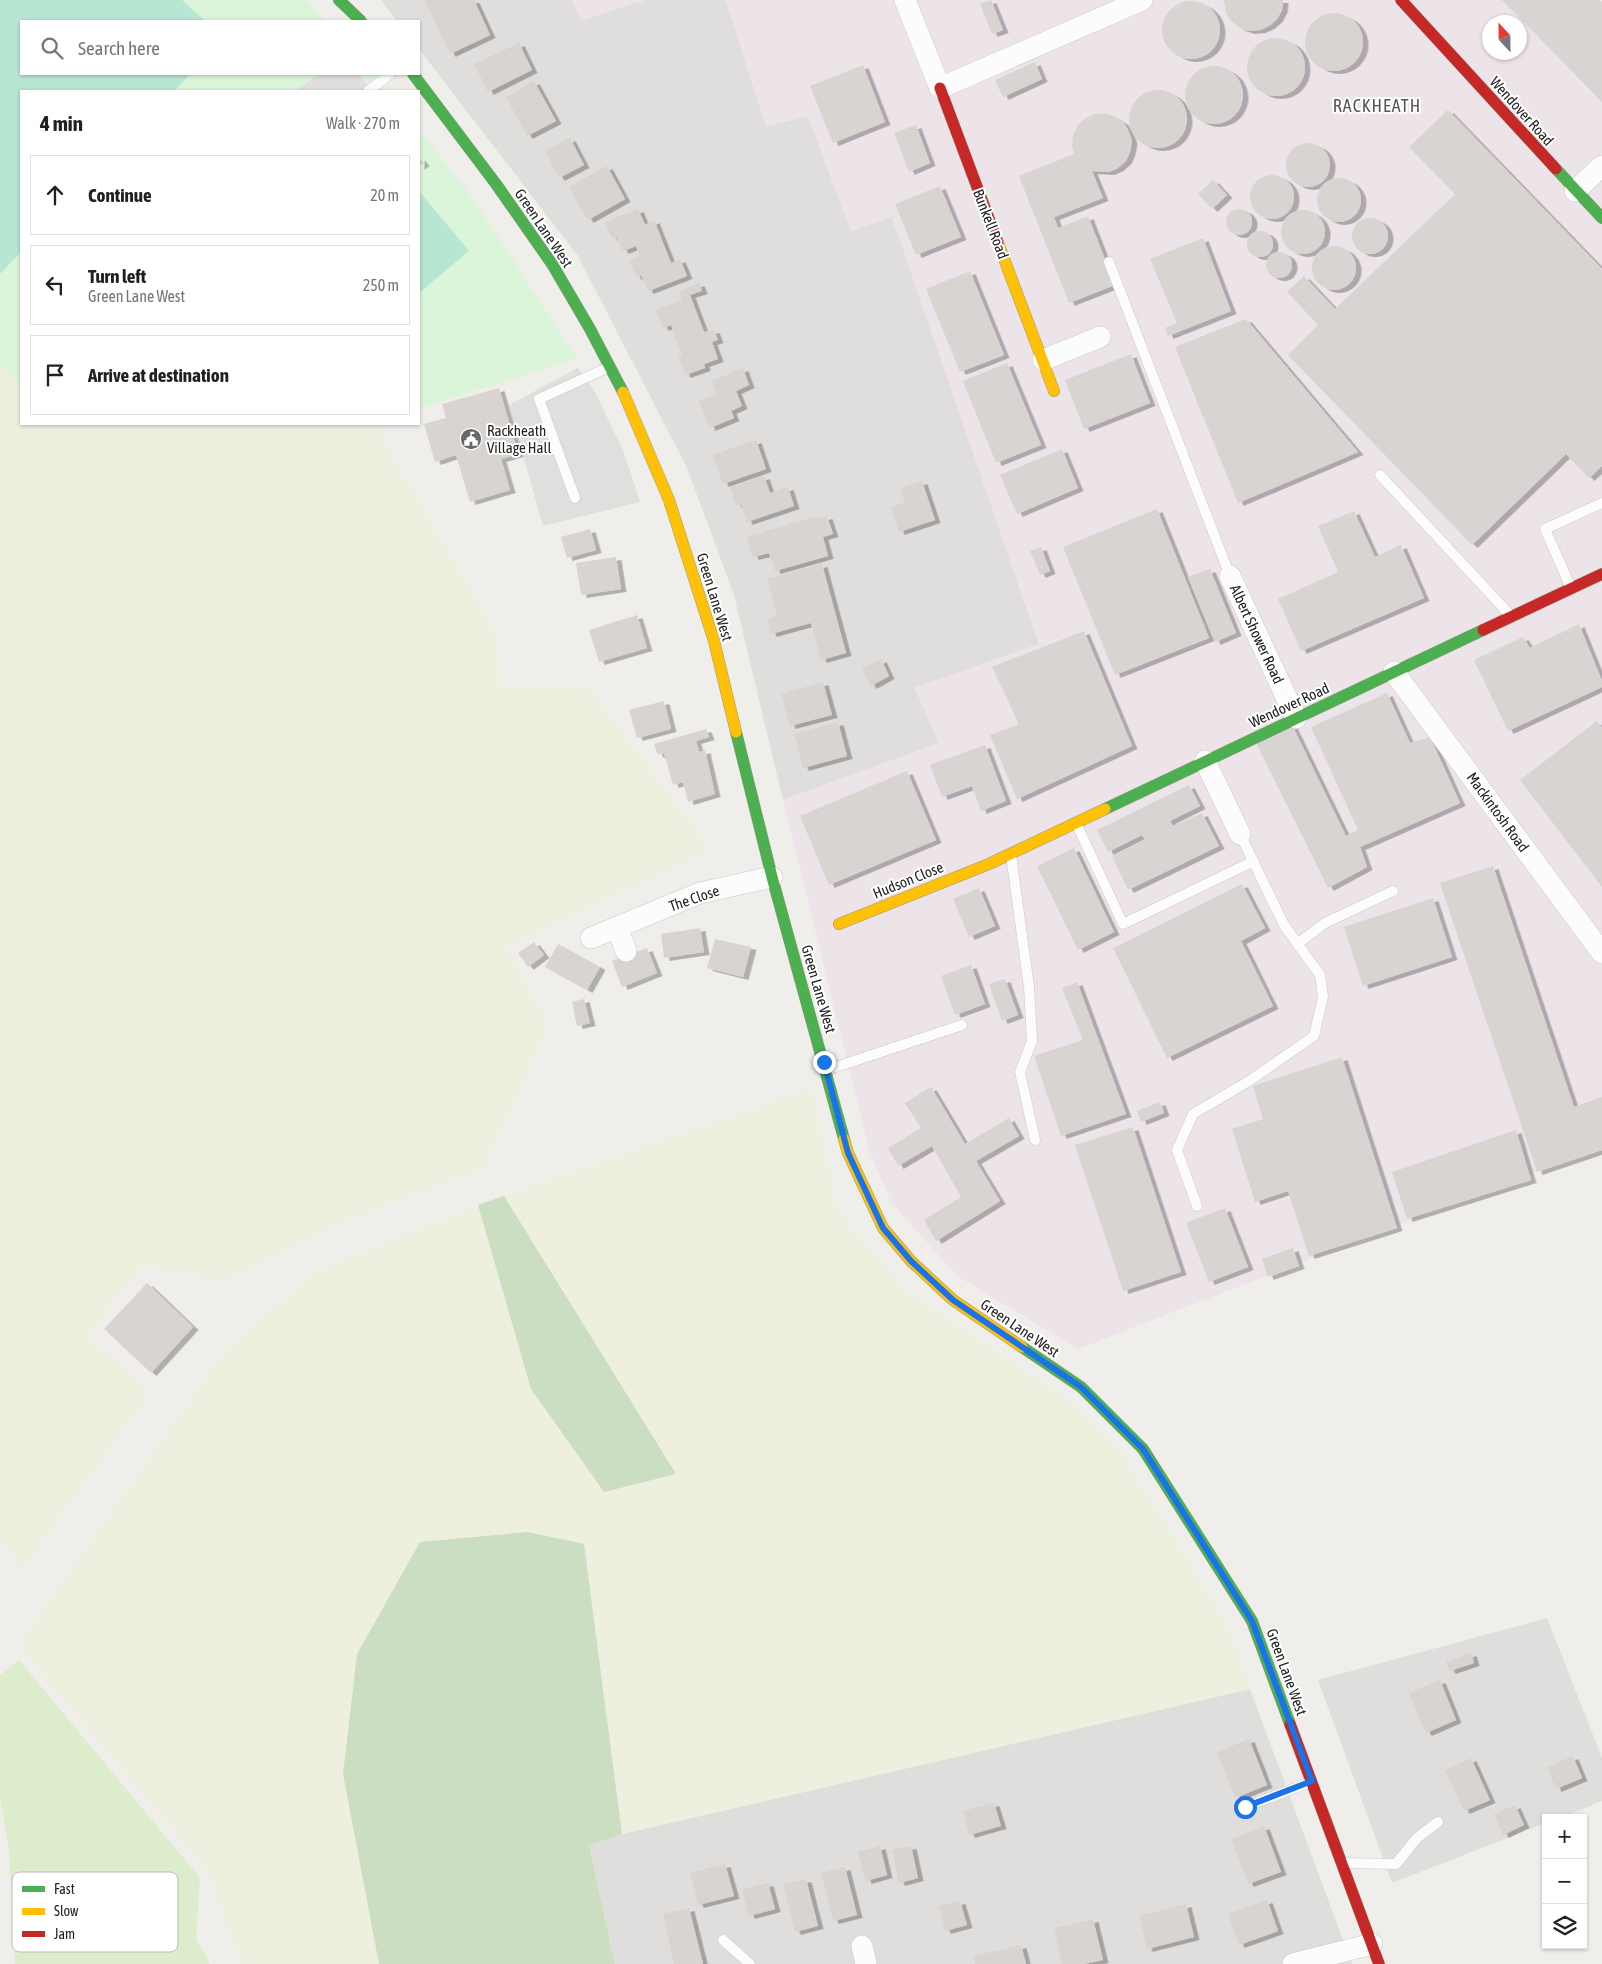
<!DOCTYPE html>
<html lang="en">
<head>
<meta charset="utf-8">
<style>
	:root { --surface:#fff; --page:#f6f6f6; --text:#202124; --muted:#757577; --line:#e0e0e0 }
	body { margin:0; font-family:"Asap Condensed",sans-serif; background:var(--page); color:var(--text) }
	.controls { position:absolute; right:15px; bottom:15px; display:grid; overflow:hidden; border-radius:0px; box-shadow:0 1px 4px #0004 }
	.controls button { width:45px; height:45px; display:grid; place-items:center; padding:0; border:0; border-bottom:1px solid var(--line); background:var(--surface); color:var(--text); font:25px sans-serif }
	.compass { position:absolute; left:1482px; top:15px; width:45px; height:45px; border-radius:50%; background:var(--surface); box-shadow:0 1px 4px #0004; rotate:338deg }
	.stop { position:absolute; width:15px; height:15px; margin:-11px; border:4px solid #1a73e8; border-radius:50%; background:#fff }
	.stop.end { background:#1a73e8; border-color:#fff; box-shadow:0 1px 5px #0008 }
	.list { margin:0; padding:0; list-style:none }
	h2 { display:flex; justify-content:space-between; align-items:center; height:65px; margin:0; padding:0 20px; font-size:21px }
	h2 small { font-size:16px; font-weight:400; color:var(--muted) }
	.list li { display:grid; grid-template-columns:32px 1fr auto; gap:15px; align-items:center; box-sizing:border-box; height:80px; margin:0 10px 10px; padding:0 10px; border:1px solid var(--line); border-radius:0px }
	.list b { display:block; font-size:19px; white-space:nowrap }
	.list p { margin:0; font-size:16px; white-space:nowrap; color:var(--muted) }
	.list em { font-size:16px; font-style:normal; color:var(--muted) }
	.icon { flex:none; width:28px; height:28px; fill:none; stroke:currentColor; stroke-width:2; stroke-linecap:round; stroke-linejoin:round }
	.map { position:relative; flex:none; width:1602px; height:1964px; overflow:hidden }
	.search { position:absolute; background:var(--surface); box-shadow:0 1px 4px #0004; left:20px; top:20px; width:400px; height:55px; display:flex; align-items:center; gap:12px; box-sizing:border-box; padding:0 18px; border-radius:0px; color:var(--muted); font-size:19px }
	.panel { position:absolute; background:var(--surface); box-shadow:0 1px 4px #0004; left:20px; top:90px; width:400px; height:335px; border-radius:0px }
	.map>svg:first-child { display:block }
	.residential { fill:#dfdedc }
	.industrial { fill:#ede4e9; fill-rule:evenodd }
	.farmland { fill:#efefdf }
	.grass { fill:#ddeccb }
	.forest { fill:#cbdec1 }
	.park { fill:#daf5da }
	.pitch { fill:#b7e6d2 }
	.parking { fill:#e0dfde }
	.building { fill:#d7d4d2; filter:url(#shadow) }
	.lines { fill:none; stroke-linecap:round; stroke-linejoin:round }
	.lane-casing { stroke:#c9c8c7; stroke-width:11 }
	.street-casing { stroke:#c9c8c7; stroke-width:22 }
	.fast-casing { stroke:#999a82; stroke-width:12 }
	.slow-casing { stroke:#999a82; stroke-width:12 }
	.jam-casing { stroke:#999a82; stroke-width:12 }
	.lane { stroke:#fdfcfc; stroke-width:10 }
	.street { stroke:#fdfcfc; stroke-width:21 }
	.fast { stroke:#4caf50; stroke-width:11 }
	.slow { stroke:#ffc107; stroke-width:11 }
	.jam { stroke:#c62828; stroke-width:11 }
	.route { stroke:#1a73e8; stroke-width:6 }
	.labels { text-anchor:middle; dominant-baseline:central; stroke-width:4; stroke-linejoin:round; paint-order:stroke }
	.street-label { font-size:15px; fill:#222; stroke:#fff }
	.poi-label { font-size:15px; fill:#222; stroke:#fff; text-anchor:start }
	.quarter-label { font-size:18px; letter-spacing:1px; fill:#555; stroke:#fff }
	.key { fill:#fff; stroke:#bdbdbd; stroke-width:1 }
	.key-label { font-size:14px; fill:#222 }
</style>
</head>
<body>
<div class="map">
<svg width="1602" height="1964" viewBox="0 0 1602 1964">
	<defs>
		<filter id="shadow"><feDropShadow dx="5.5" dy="3" stdDeviation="0" flood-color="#0004"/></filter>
	</defs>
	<rect width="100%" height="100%" fill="#f0eeeb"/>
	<g class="residential">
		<polygon points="381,0 572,0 582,20 645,0 726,0 766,126 808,116 851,231 892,217 1039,644 915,688 939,743 783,800 734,595 687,468 578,256 419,49 419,21 397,21"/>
		<polygon points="1547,1618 1602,1758 1602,1801 1560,1818 1546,1818 1546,1823 1392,1883 1318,1680"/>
		<polygon points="1250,1689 1352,1964 615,1964 589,1844 622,1834"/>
	</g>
	<g class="industrial">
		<polygon points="572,0 645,0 582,20"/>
		<path d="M726,0H1602V1146L1078,1349L957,1276L891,1202L869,1150L783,800L939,743L915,688L1039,644L892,217L851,231L808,116L766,126ZM1490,22H1520V52H1490Z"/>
	</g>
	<g class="farmland">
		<polygon points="0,365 21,383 21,424 374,424 497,636 500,688 586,684 711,850 506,946 548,1026 484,1167 338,1224 221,1280 142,1265 87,1336 150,1392 22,1570 0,1537"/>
		<polygon points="811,1088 837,1210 905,1290 1058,1393 1120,1452 1226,1622 1250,1689 622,1834 584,1544 343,1774 379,1964 241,1964 209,1873 18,1645 224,1352 315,1272 478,1205 531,1389 604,1492 675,1474 504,1196"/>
	</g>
	<polygon class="grass" points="19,1660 200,1878 196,1939 210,1964 15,1964 9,1852 0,1797 0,1675"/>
	<g class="forest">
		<polygon points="504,1196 676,1474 604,1492 531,1389 478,1205"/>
		<polygon points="528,1532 584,1544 622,1834 589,1845 615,1964 379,1964 343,1774 357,1654 420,1542"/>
	</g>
	<g class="park">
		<polygon points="0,0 306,0 326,21 21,21 21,74 372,74 386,91 21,91 21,383 0,365"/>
		<polygon points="419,131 470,194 577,358 419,409"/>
	</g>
	<g class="pitch">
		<polygon points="0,0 182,0 205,21 21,21 21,74 190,74 174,91 21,91 21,252 0,274"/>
		<polygon points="419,191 469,251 419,293"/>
	</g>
	<g class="parking">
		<polygon points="319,74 358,74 373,91 295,91"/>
		<polygon points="578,368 596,394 624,453 640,502 543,526 509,405"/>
	</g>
	<g class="building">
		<polygon points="425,0 474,0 490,35 450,54"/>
		<polygon points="991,0 1003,30 992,34 980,4"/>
		<polygon points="1224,0 1283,0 1282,10 1277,19 1269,26 1260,30 1249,31 1240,28 1231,21 1226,13"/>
		<polygon points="1502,0 1600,0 1602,2 1602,102"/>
		<circle cx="1191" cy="30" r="29"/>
		<circle cx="1334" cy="42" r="29"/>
		<circle cx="1276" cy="67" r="29"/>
		<polygon points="519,43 532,70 488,92 474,64"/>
		<polygon points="1035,62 1042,79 1003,97 995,80"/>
		<polygon points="863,65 885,122 833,143 810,86"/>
		<circle cx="1214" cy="95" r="29"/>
		<polygon points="534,81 556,121 527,136 506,97"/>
		<circle cx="1158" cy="119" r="29"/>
		<polygon points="1448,110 1602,269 1602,466 1589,478 1566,454 1472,545 1288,355 1318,325 1287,292 1304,276 1335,309 1455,194 1409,147"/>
		<polygon points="1105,113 1115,117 1124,123 1129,132 1132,141 1130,152 1126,161 1118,168 1109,172 1092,171 1103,198 1054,217 1058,228 1088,216 1115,285 1069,303 1019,176 1074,154 1072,145 1073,135 1078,125 1086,118 1095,114"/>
		<polygon points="916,125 930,163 909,172 894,133"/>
		<polygon points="570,138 584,165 559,178 545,151"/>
		<circle cx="1308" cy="165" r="22"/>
		<polygon points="419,157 424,163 419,167"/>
		<polygon points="607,166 625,199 588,220 569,187"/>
		<circle cx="1272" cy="197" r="22"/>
		<circle cx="1339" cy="200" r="22"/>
		<polygon points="1213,180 1227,195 1212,209 1198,194"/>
		<polygon points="940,186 961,237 916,255 895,204"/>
		<circle cx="1239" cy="222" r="13"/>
		<polygon points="638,209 645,225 654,220 671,263 680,259 687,276 648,291 641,275 636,277 629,260 640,256 636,246 623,251 616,236 612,238 605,222"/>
		<circle cx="1303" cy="232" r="22"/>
		<circle cx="1370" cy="236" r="18"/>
		<circle cx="1260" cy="244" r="13"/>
		<polygon points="1203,238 1231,311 1168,336 1165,328 1177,323 1150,259"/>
		<circle cx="1334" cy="268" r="22"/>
		<circle cx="1279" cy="265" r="13"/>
		<polygon points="970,271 1004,355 960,372 926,289"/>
		<polygon points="699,283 702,291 690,295 704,332 714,330 718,340 712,342 718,359 704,364 705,368 685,375 678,356 682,355 671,325 663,328 656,310 682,300 679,291"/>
		<polygon points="1246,319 1358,452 1238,503 1175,347"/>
		<polygon points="1131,354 1150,403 1084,429 1065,380"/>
		<polygon points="1007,363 1041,445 996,463 963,381"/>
		<polygon points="743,368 749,385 736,391 742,406 731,411 734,418 710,428 699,401 717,394 712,381"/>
		<polygon points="499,388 518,454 501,459 510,490 470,502 456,455 435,462 424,424 446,418 442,404"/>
		<polygon points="756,440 766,469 723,484 713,455"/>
		<polygon points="1062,449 1078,488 1017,514 1000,475"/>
		<polygon points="764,476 770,493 788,487 794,506 747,522 741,504 736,505 730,487"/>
		<polygon points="922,481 935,520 899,532 891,507 905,502 901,488"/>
		<polygon points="1157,509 1209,638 1115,675 1063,547"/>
		<polygon points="1354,511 1375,557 1401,545 1424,598 1301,651 1278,599 1338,572 1318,526"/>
		<polygon points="827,516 833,534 823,537 828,556 775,571 769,553 753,557 747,537 814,517 815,519"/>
		<polygon points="590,529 596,550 567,558 561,537"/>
		<polygon points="1041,547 1050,571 1040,575 1030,551"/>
		<polygon points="616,557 621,589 581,595 576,563"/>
		<polygon points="822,564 846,653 821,660 811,623 771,634 767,619 777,616 767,579"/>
		<polygon points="1210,569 1236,633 1215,642 1188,577"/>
		<polygon points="637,615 647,648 599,662 589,630"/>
		<polygon points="1579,624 1602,681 1602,687 1508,731 1474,660 1523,637 1530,648"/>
		<polygon points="1084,631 1132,746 1017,799 990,735 1019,724 992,667"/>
		<polygon points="881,659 889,676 871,686 862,669"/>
		<polygon points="823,682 832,715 790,726 781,694"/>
		<polygon points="1387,693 1410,743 1430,737 1460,803 1360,847 1367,867 1328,888 1256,743 1292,725 1346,836 1358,830 1311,727"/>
		<polygon points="664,701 671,729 637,738 629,710"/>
		<polygon points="1597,721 1602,728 1602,887 1520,780"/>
		<polygon points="838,722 847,756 803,768 794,734"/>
		<polygon points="706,729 709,737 696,741 699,752 705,750 715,794 688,802 683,782 673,785 664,753 658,755 654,744"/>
		<polygon points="985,745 1006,801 981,811 972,786 942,797 930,765"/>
		<polygon points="907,771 936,840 829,885 800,816"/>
		<polygon points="1189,785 1200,806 1170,821 1173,826 1202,813 1219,846 1128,890 1112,856 1145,840 1142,835 1108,852 1097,830"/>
		<polygon points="1074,848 1114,932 1078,950 1037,866"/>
		<polygon points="1493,866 1574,1107 1602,1097 1602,1150 1537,1172 1440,883"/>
		<polygon points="1242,884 1265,928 1241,941 1273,1006 1167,1058 1113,948"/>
		<polygon points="979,888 995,926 969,937 953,899"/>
		<polygon points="1433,898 1452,957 1363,986 1344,927"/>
		<polygon points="700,928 704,952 664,958 661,934"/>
		<polygon points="715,939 751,947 743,977 707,968"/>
		<polygon points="534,942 544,955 528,967 518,953"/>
		<polygon points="558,944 600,967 587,990 545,967"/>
		<polygon points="647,948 657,973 622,987 612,961"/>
		<polygon points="971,965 985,1004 955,1015 941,976"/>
		<polygon points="1005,979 1018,1015 1002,1021 989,984"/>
		<polygon points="1077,982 1126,1114 1061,1136 1034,1056 1083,1040 1062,988"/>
		<polygon points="584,999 590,1023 577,1026 572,1002"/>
		<polygon points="1342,1057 1397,1228 1309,1256 1288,1191 1255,1202 1232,1129 1263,1119 1253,1086"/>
		<polygon points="931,1087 965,1144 1009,1118 1019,1136 976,1161 1000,1201 936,1241 924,1220 961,1197 932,1146 898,1166 888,1148 921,1128 905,1103"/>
		<polygon points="1160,1102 1164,1113 1141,1122 1137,1111"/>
		<polygon points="1133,1127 1181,1272 1123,1291 1075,1145"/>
		<polygon points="1516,1130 1531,1180 1407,1219 1392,1172"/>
		<polygon points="1225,1208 1248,1267 1209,1282 1186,1223"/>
		<polygon points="1293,1248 1299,1266 1268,1277 1262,1259"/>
		<polygon points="147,1283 193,1327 151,1373 104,1329"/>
		<polygon points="1471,1653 1474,1663 1450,1671 1446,1662"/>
		<polygon points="1440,1680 1456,1720 1426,1733 1409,1693"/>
		<polygon points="1249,1739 1267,1785 1235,1798 1217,1752"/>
		<polygon points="1573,1756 1582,1778 1556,1789 1547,1767"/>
		<polygon points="1471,1758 1490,1800 1464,1811 1445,1770"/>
		<polygon points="994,1803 1001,1826 969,1835 963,1811"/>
		<polygon points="1515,1805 1524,1825 1503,1835 1494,1814"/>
		<polygon points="1264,1826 1281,1872 1248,1884 1231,1839"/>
		<polygon points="880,1846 887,1875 866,1881 858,1852"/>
		<polygon points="911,1846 918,1878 899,1883 892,1850"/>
		<polygon points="725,1864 734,1896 698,1905 690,1873"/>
		<polygon points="845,1867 857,1915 833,1921 821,1873"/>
		<polygon points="806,1879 818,1926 795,1932 783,1884"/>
		<polygon points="768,1883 775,1909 749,1916 742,1890"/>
		<polygon points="1267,1900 1278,1931 1239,1945 1228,1914"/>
		<polygon points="960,1901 967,1925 945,1931 939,1906"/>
		<polygon points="1186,1904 1194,1937 1147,1949 1139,1916"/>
		<polygon points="689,1908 703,1964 674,1964 663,1914"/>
		<polygon points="1093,1919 1103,1960 1084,1964 1062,1964 1054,1928"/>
		<polygon points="1021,1945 1026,1964 975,1964 973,1956"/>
	</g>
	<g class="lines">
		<g class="lane-casing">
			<g id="lane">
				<polyline points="368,91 390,74"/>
				<polyline points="1109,262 1230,576"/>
				<polyline points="1380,475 1511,616"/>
				<polyline points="575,498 539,399 609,367"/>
				<polyline points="1571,588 1545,529 1602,503"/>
				<polyline points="1076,823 1123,924 1254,861"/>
				<polyline points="1011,855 1029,987 1032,1041 1020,1072 1035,1140"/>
				<polyline points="1297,944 1325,923 1393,891"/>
				<polyline points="827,1070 962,1025"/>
				<polyline points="1197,1206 1177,1150 1193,1114 1249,1081 1314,1036 1323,997 1320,975 1284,925 1240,834"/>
				<polyline points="1245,1807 1311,1782"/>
				<polyline points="1343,1863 1396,1864 1417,1838 1438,1822"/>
				<polyline points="723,1940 750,1964"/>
			</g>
		</g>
		<g class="street-casing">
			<g id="street">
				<polyline points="905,0 940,88 1142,0"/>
				<polyline points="1575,191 1602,166"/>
				<polyline points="1043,360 1100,337"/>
				<polyline points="1230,576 1296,718"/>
				<polyline points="1394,672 1602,953"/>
				<polyline points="1205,761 1240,834"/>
				<polyline points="617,927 626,951"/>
				<polyline points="591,938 700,893 772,877"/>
				<polyline points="862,1946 866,1964"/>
				<polyline points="1293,1964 1372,1944"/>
			</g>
		</g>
		<g class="fast-casing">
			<g id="fast">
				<polyline points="339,0 361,21"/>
				<polyline points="413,74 496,184 552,264 590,329 623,392"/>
				<polyline points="1556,169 1602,218"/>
				<polyline points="736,732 772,877 844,1139"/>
				<polyline points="1105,809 1483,630"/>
				<polyline points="1022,1347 1081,1387 1143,1449 1252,1621 1290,1724"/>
			</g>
		</g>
		<g class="slow-casing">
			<g id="slow">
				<polyline points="998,243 1054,391"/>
				<polyline points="623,392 669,500 714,641 736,732"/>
				<polyline points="839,924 989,864 1105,809"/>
				<polyline points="844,1139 848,1153 883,1228 911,1261 953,1300 1022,1347"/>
			</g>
		</g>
		<g class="jam-casing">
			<g id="jam">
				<polyline points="1401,0 1556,169"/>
				<polyline points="940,88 998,243"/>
				<polyline points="1483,630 1602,574"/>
				<polyline points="1290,1724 1379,1964"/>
			</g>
		</g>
		<use href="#lane" class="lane"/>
		<use href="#street" class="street"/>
		<use href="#fast" class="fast"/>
		<use href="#slow" class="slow"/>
		<use href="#jam" class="jam"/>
	</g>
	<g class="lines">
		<polyline class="route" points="824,1062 848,1153 883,1228 911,1261 953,1300 1081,1387 1143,1449 1252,1621 1312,1781 1245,1807"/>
	</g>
	<defs>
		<g id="civic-disc" transform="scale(1.125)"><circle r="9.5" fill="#6a6968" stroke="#fff"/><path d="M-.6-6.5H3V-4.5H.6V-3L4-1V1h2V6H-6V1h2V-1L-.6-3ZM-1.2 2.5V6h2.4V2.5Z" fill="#fff"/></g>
	</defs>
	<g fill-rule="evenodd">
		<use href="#civic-disc" x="471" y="439"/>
	</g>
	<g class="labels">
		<g class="street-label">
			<text transform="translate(1522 111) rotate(48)">Wendover Road</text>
			<text transform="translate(991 224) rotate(69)">Bunkell Road</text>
			<text transform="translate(544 228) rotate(56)">Green Lane West</text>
			<text transform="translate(715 597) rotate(73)">Green Lane West</text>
			<text transform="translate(1257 634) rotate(65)">Albert Shower Road</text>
			<text transform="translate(1289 705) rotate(-25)">Wendover Road</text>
			<text transform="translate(1498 812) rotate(54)">Mackintosh Road</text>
			<text transform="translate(908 880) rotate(-22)">Hudson Close</text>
			<text transform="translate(694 898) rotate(-19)">The Close</text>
			<text transform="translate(819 989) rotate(74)">Green Lane West</text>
			<text transform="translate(1020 1328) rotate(34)">Green Lane West</text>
			<text transform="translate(1287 1672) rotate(70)">Green Lane West</text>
		</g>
		<g class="poi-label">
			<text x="487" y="430">Rackheath<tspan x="487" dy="17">Village Hall</tspan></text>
		</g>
		<g class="quarter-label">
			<text x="1377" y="105">RACKHEATH</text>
		</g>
	</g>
	<rect x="12" y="1872" width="166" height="80" rx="8" class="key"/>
	<rect x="22" y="1886" width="23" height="6" fill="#4caf50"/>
	<rect x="22" y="1908" width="23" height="7" fill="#ffc107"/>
	<rect x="22" y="1931" width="23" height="6" fill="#c62828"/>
	<g class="key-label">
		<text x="54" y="1894">Fast</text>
		<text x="54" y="1916">Slow</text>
		<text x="54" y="1939">Jam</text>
	</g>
</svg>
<div class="controls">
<button>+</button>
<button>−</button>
<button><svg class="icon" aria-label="layers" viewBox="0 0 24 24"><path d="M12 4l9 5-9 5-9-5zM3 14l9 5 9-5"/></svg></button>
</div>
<svg class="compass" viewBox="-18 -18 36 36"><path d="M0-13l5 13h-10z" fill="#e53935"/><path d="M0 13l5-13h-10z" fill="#757577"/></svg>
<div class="stop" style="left:1245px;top:1807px"></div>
<div class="stop end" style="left:824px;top:1062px"></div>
<div class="search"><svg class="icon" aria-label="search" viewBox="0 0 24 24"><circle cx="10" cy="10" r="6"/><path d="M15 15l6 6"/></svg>Search here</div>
<section class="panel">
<h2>4 min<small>Walk · 270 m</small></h2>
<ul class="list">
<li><svg class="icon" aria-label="ahead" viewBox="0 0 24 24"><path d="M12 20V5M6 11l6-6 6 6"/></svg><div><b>Continue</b></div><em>20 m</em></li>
<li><svg class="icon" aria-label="left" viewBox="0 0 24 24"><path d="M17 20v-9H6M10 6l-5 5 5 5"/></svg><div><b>Turn left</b><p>Green Lane West</p></div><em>250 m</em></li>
<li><svg class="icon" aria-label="arrive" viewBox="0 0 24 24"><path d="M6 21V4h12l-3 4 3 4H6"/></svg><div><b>Arrive at destination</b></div></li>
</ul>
</section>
</div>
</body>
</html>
